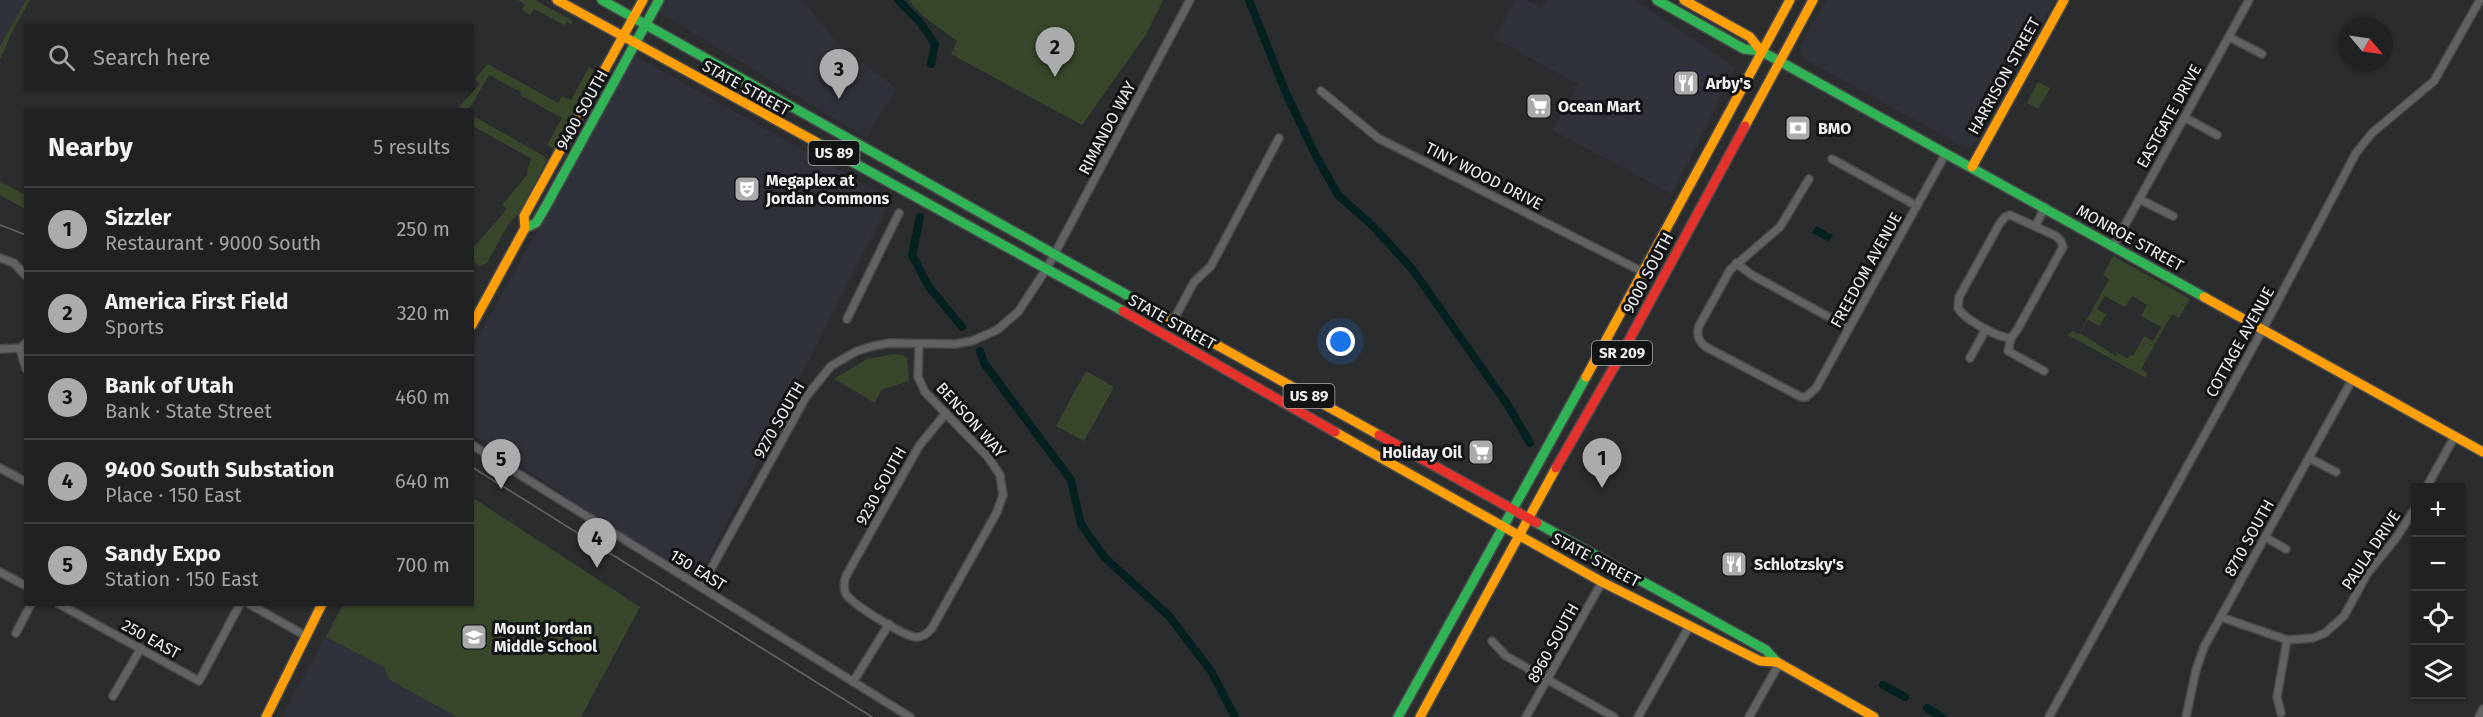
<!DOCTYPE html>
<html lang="en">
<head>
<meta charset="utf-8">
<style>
	:root { --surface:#202122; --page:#28292a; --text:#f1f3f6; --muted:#a2a3a5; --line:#3d3e40; --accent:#aaabad }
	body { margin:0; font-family:"Fira Sans",sans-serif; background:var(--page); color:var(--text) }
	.controls { position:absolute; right:18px; bottom:18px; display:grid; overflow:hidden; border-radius:0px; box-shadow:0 2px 4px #0004 }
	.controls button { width:54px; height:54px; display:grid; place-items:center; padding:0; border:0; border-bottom:2px solid var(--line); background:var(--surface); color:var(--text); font:30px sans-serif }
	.compass { position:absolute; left:2339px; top:18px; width:54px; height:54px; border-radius:50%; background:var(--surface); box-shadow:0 2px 4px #0004; rotate:119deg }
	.you { position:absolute; left:1341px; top:342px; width:21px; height:21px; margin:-15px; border:4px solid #fff; border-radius:50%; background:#1a73e8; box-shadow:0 0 0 9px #1a73e833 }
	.badge { display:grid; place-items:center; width:39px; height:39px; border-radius:50%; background:var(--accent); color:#111; font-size:20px; font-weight:700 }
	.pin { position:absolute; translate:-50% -50px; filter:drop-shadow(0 2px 3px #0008) }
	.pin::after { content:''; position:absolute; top:32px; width:21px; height:18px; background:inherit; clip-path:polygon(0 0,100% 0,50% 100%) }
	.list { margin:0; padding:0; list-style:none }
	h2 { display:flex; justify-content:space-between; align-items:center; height:78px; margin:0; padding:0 24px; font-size:26px }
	h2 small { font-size:20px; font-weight:400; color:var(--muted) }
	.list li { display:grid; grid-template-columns:39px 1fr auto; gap:18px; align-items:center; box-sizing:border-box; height:84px; padding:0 24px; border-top:2px solid var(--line) }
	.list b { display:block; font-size:22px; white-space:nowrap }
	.list p { margin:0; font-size:20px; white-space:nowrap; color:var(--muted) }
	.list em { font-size:20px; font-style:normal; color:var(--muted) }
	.icon { flex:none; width:33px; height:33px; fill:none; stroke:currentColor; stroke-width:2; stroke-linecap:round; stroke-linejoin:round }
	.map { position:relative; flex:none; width:2483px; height:717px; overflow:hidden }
	.search { position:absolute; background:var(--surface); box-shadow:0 2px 4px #0004; left:24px; top:24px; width:450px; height:66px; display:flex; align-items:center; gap:15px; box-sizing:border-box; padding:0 21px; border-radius:0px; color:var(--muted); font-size:22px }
	.panel { position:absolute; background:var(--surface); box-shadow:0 2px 4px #0004; left:24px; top:108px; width:450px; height:498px; border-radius:0px }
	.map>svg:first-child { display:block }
	.built { fill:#2f323b }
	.green { fill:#38472b; fill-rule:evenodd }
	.water { fill:#042021 }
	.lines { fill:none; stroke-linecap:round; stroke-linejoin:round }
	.canal { stroke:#042021; stroke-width:8 }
	.street-casing { stroke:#48494b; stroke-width:10 }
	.fast-casing { stroke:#48494b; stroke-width:12 }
	.slow-casing { stroke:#48494b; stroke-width:12 }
	.jam-casing { stroke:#48494b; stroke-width:12 }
	.street { stroke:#616264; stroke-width:7 }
	.fast { stroke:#30b455; stroke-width:9 }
	.slow { stroke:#ff9f0a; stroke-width:9 }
	.jam { stroke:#e5322d; stroke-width:9 }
	.tram { stroke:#636465; stroke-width:1.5 }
	.labels { text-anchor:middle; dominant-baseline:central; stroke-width:6; stroke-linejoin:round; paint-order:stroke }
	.shield { fill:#131416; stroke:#acadb0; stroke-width:1.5 }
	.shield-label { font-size:15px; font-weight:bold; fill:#eeeff2 }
	.street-label { font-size:16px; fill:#eeeff2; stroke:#131416 }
	.poi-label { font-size:16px; font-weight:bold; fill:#eeeff2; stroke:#131416; text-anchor:start }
</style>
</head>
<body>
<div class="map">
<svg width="2483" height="717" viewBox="0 0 2483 717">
	<rect width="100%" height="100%" fill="#2b2c2e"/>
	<g class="built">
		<polygon points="0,0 26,0 0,46"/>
		<polygon points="666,0 798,0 809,8 838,44 896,88 866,138 659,12"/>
		<polygon points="1515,0 1527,0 1541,8 1546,0 1634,0 1736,68 1672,194 1552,130 1578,84 1494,38"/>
		<polygon points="1826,0 2055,0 1977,141 1974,145 1966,148 1803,58 1800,52 1801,45"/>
		<polygon points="635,56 891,199 696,583 473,434 473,346"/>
		<polygon points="473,498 640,607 581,717 282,717 342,605 472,604"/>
	</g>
	<g class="green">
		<polygon points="26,0 30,0 12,32 0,60 0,46"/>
		<polygon points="518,0 535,0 573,21 571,24 567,22 564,25 534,9 530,15 522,10 525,4"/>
		<polygon points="911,0 1163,0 1145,36 1082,125 951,54 957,41 924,17 909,1"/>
		<polygon points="488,64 558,103 562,96 571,100 589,67 597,72 554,149 547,145 562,118 520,95 521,92 489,75 469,109 457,109 480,84 475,79"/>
		<polygon points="2038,82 2050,88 2038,109 2027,103"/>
		<polygon points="473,116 544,156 547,160 519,213 509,223 487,263 480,266 473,262 473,248 507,209 502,205 527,175 528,166 532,159 473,126"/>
		<polygon points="0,181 25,195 25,209 0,195"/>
		<path d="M2113,256L2190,299L2179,318L2172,314L2141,369L2147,373L2146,378L2068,335L2072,331L2079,334L2109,279L2103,275ZM2105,296L2125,307L2132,296L2147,305L2141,316L2161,327L2153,341L2144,336L2133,356L2130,355L2128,359L2118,353L2116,356L2080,333L2088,320L2100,326L2106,314L2097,309Z"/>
		<polygon points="895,354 903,355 907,358 909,381 881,390 875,403 834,379 867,359"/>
		<polygon points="1086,371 1114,387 1084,441 1056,426"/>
		<polygon points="473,498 640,607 581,717 457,717 390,680 384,667 326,637 343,605 472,604"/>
	</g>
	<polygon class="water" points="1816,226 1833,235 1829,242 1812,233"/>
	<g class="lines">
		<g class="canal">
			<polyline points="898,0 919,21 935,44 931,64"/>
			<polyline points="1249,0 1286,93 1315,154 1338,195 1373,226 1413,270 1507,404 1530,443"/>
			<polyline points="920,217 912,255 929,287 962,327"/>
			<polyline points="980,351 984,363 1071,480 1081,524 1104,557 1169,616 1211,671 1235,717"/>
			<polyline points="1883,685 1905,697"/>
			<polyline points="1927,708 1942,717"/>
		</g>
		<g class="street-casing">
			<g id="street">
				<polyline points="2229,37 2262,54"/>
				<polyline points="1321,91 1378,138 1643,272"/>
				<polyline points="2184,117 2217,135"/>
				<polyline points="1832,159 1917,206"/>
				<path d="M1809,179L1780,227L1730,270L1699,326C1696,335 1698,341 1706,347L1801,397H1806L1816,388L1946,153"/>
				<polyline points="2139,199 2173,216"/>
				<polyline points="2036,225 2045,207"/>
				<polyline points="2114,245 2249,0"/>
				<polyline points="0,258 14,263 26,276"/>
				<polyline points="1736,263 1752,275 1849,328"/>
				<polyline points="847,319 899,213"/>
				<polyline points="1173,321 1194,282 1211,266 1279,138"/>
				<path d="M2011,338L2017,330L2063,247L2061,241L2056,236L2010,215L2005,217L2000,223L1959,297L1958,308C1964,319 1998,338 2011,338L2008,351L2044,371"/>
				<path d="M919,344L918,377L925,392L988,457L1000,475L1003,495L997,512L932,628C928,633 924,637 917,637C906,638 852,604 846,594C843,588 844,582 846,576L919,446L946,413"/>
				<polyline points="20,348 26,369"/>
				<polyline points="0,349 20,348 26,343"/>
				<polyline points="1970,358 1986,329"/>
				<polyline points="472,445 910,717"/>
				<polyline points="2309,458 2336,472"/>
				<polyline points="0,468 26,482"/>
				<polyline points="2426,488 2455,436"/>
				<polyline points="2265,537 2286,549"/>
				<polyline points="0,572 26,586"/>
				<polyline points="701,587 806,397 831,366 857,351 873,346 890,343 955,344 972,341 997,330 1018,312 1047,268 1190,0"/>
				<polyline points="59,604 199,681 240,604"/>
				<polyline points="249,604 306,636"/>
				<polyline points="2221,617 2287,640 2313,638 2325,633 2344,616 2367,574 2396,538 2416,507"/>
				<polyline points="16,633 31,604"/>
				<polyline points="1492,641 1506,656 1614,717"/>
				<polyline points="853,682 889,624"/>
				<polyline points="113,696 141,648"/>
				<polyline points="2281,713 2277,697 2287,640"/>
				<polyline points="1526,717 1602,582"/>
				<polyline points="1638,717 1690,625"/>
				<polyline points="1749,717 1779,664"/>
				<polyline points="2049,717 2263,329 2356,153 2372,133 2434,81 2480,0"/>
				<polyline points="2186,717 2196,670 2204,647 2352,380"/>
				<polyline points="2479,717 2483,709"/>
			</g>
		</g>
		<g class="fast-casing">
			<g id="fast">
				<polyline points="602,0 1134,299"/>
				<polyline points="1657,0 1744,49 1761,51 2204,297"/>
				<polyline points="816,142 1123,311"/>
				<polyline points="525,228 536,223 546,206 659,0"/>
				<polyline points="1537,523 1766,650 1777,662"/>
				<polyline points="1398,717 1586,377"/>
			</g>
		</g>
		<g class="slow-casing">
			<g id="slow">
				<polyline points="557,0 816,142"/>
				<polyline points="1684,0 1750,37 1761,51"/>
				<polyline points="1745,126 1813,0"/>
				<polyline points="1972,167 2064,0"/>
				<polyline points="2204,297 2483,452"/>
				<polyline points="1134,299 1379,435"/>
				<polyline points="472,325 525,228 524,216 643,0"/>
				<polyline points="1586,377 1790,0"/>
				<polyline points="1335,432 1602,582 1760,661 1776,662"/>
				<polyline points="1777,662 1874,717"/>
				<polyline points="266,717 322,604"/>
				<polyline points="1420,717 1556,468"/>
			</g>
		</g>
		<g class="jam-casing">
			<g id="jam">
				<polyline points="1123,311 1335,432"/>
				<polyline points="1379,435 1537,523"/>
				<polyline points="1556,468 1621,355 1745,126"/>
			</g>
		</g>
		<use href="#street" class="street"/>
		<use href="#fast" class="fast"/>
		<use href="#slow" class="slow"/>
		<use href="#jam" class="jam"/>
		<g class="tram">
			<polyline points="0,225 26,235"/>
			<polyline points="472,467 872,717"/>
		</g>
	</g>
	<defs>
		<g id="restaurant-square" transform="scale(1.35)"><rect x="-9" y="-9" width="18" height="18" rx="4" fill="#aaabad" stroke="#131416"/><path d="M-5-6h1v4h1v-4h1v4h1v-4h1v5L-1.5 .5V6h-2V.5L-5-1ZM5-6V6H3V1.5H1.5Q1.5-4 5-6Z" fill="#fff"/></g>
		<g id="supermarket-square" transform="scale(1.35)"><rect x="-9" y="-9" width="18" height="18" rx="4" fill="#aaabad" stroke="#131416"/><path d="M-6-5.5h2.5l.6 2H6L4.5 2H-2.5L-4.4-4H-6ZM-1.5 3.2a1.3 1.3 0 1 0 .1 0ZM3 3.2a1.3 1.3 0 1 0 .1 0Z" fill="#fff"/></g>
		<g id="bank-square" transform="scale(1.35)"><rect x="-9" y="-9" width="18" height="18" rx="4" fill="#aaabad" stroke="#131416"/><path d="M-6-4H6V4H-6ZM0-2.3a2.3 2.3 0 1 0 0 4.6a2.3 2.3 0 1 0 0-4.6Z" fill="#fff"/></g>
		<g id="theatre-square" transform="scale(1.35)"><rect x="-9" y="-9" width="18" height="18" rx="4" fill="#aaabad" stroke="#131416"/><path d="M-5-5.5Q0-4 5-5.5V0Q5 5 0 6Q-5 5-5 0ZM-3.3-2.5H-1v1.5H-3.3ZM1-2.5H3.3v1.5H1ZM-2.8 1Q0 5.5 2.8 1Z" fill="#fff"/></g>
		<g id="school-square" transform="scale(1.35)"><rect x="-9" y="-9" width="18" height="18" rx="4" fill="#aaabad" stroke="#131416"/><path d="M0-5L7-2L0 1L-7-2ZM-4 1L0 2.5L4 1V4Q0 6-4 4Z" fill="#fff"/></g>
	</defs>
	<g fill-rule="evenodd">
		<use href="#restaurant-square" x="1686" y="83"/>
		<use href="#supermarket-square" x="1539" y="106"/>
		<use href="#bank-square" x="1798" y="128"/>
		<use href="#theatre-square" x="747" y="189"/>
		<use href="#supermarket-square" x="1481" y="452"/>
		<use href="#restaurant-square" x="1734" y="564"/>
		<use href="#school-square" x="474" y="637"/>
	</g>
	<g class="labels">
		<g class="shield">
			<rect x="808.5" y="141" width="51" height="24" rx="4.5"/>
			<rect x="1592" y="341" width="60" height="24" rx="4.5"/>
			<rect x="1283.5" y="384" width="51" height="24" rx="4.5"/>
		</g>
		<g class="shield-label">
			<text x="834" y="153">US 89</text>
			<text x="1622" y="353">SR 209</text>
			<text x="1309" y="396">US 89</text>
		</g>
		<g class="street-label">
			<text transform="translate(2004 76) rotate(-61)">HARRISON STREET</text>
			<text transform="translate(746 88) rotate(29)">STATE STREET</text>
			<text transform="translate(582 110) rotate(-61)">9400 SOUTH</text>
			<text transform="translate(2169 116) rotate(-61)">EASTGATE DRIVE</text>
			<text transform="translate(1107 128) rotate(-62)">RIMANDO WAY</text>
			<text transform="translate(1484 176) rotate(27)">TINY WOOD DRIVE</text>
			<text transform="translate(2130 238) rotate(29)">MONROE STREET</text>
			<text transform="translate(1866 270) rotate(-61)">FREEDOM AVENUE</text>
			<text transform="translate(1648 273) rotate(-62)">9000 SOUTH</text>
			<text transform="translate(1172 322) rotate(29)">STATE STREET</text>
			<text transform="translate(2240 342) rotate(-61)">COTTAGE AVENUE</text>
			<text transform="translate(779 420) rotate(-60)">9270 SOUTH</text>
			<text transform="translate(971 420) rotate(48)">BENSON WAY</text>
			<text transform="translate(881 486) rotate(-61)">9230 SOUTH</text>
			<text transform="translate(2249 538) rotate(-61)">8710 SOUTH</text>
			<text transform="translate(2371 550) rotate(-56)">PAULA DRIVE</text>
			<text transform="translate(1596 560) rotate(28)">STATE STREET</text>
			<text transform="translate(698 570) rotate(32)">150 EAST</text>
			<text transform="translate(151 639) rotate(29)">250 EAST</text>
			<text transform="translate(1553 643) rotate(-61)">8960 SOUTH</text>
		</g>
		<g class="poi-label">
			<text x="1706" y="83">Arby's</text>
			<text x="1558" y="106">Ocean Mart</text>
			<text x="1818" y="128">BMO</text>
			<text x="766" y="180">Megaplex at<tspan x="766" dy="18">Jordan Commons</tspan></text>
			<text x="1462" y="452" text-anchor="end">Holiday Oil</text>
			<text x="1754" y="564">Schlotzsky's</text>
			<text x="494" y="628">Mount Jordan<tspan x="494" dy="18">Middle School</tspan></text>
		</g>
	</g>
</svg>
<div class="controls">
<button>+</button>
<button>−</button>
<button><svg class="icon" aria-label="locate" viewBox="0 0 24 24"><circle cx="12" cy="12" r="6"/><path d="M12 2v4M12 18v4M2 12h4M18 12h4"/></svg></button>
<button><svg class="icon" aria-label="layers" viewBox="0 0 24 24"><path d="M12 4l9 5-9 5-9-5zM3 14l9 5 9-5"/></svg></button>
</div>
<svg class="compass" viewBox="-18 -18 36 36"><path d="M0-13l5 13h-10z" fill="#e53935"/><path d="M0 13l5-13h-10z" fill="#a2a3a5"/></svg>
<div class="you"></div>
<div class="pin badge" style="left:1602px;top:488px">1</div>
<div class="pin badge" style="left:1055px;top:77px">2</div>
<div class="pin badge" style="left:839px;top:99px">3</div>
<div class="pin badge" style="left:597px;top:568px">4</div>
<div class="pin badge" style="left:501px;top:489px">5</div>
<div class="search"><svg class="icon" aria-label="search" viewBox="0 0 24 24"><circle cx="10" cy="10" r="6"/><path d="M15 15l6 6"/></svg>Search here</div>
<section class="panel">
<h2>Nearby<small>5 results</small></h2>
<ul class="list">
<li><span class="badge">1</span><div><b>Sizzler</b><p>Restaurant · 9000 South</p></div><em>250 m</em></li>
<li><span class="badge">2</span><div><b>America First Field</b><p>Sports</p></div><em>320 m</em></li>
<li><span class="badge">3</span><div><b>Bank of Utah</b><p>Bank · State Street</p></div><em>460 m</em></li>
<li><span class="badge">4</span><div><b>9400 South Substation</b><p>Place · 150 East</p></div><em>640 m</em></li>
<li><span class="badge">5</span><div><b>Sandy Expo</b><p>Station · 150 East</p></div><em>700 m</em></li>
</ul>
</section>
</div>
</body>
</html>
